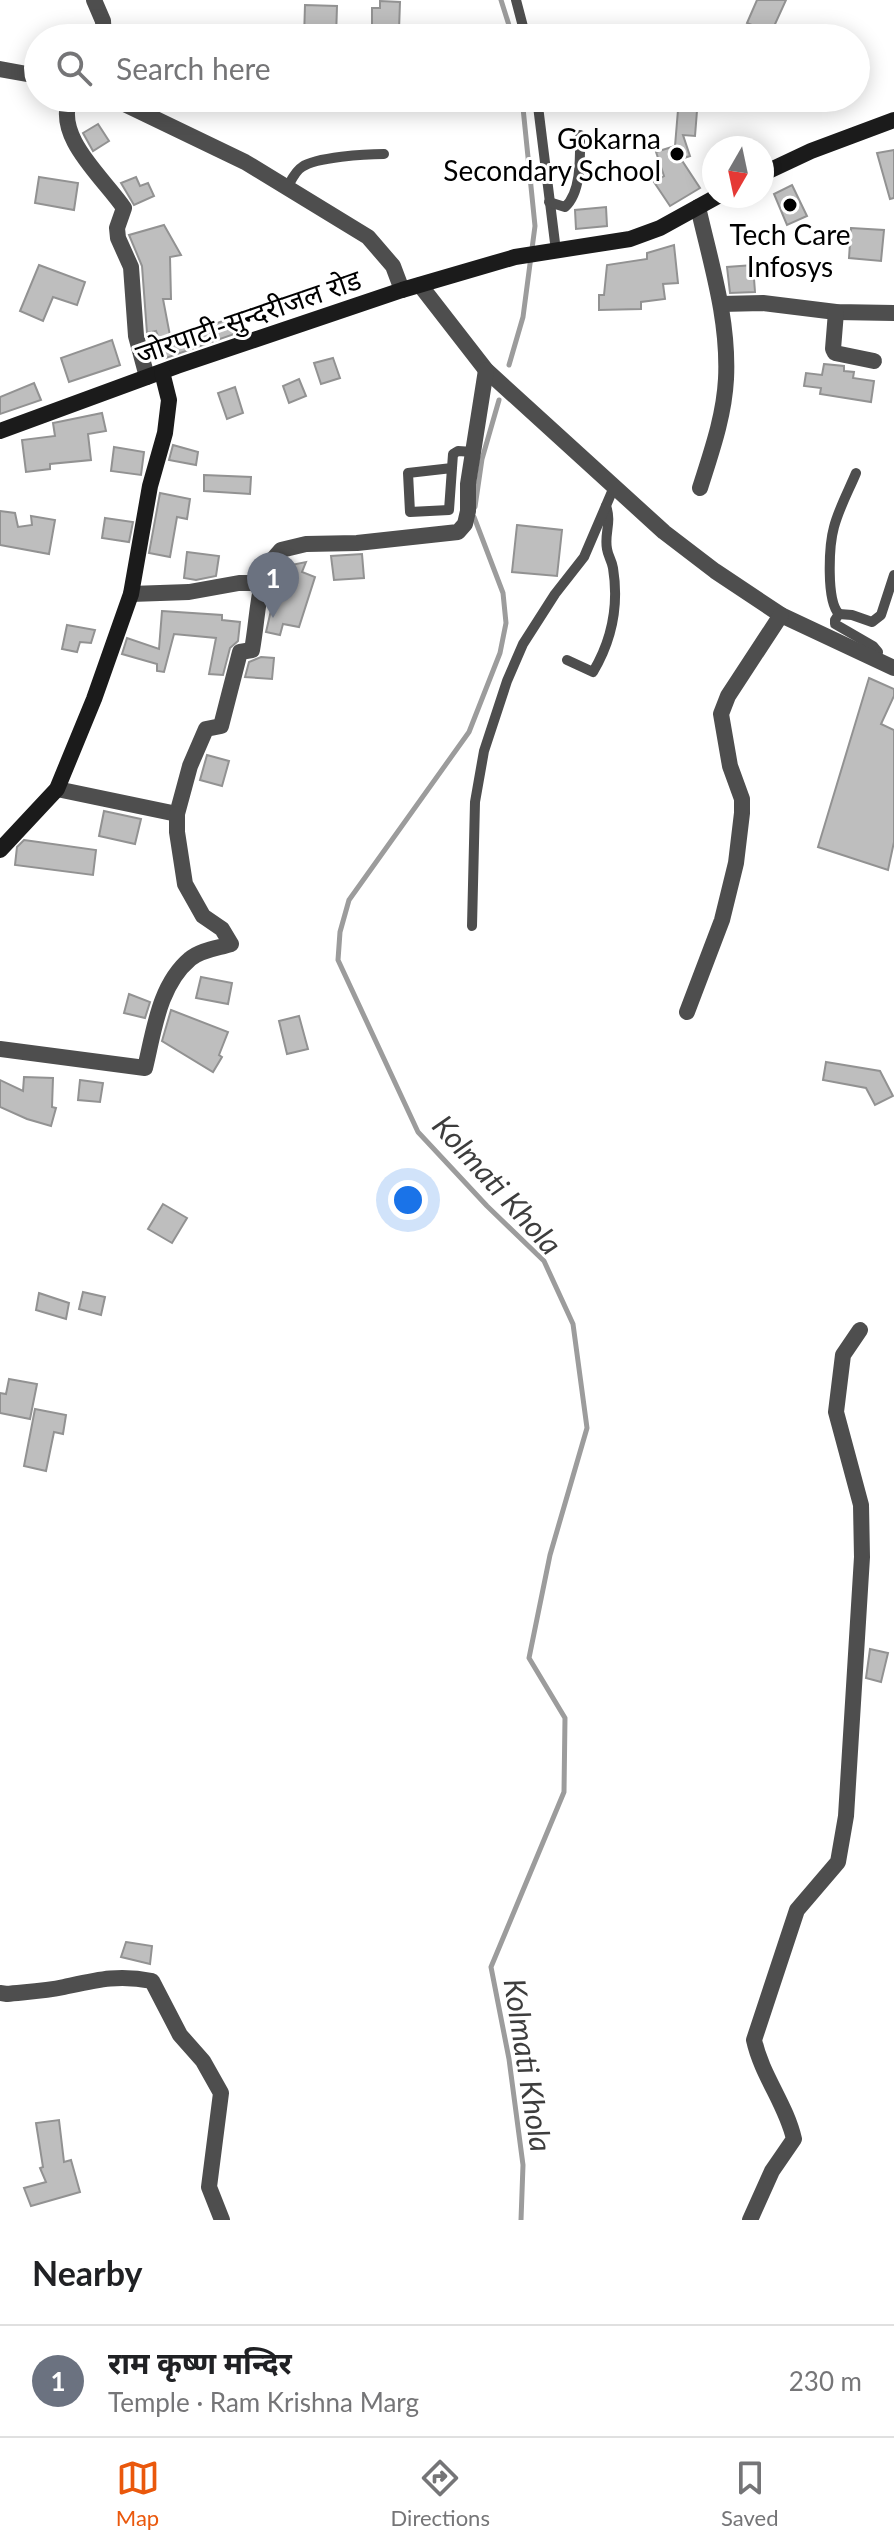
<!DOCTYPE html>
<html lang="en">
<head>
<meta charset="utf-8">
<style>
	:root { --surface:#fff; --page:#f2f2f2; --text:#202124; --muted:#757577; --line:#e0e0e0; --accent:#ea580c }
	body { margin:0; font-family:Lato,"Noto Sans Devanagari",sans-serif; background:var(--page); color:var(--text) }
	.compass { position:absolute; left:702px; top:136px; width:72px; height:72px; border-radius:50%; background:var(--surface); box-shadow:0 4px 20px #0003; rotate:189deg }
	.you { position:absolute; left:408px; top:1200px; width:28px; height:28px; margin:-20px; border:6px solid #fff; border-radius:50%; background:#1a73e8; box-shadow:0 0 0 12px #1a73e833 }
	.badge { display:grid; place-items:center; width:52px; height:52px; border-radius:50%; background:var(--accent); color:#fff; font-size:26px; font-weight:700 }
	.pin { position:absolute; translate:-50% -66px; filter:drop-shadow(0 2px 4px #0008) }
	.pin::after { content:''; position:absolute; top:42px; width:28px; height:24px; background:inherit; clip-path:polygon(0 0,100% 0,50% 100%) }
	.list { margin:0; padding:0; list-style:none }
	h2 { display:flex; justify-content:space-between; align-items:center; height:104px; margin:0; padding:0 32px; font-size:34px }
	h2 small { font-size:26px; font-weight:400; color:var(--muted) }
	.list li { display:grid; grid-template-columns:52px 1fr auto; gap:24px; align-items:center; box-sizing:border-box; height:112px; padding:0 32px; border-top:2px solid var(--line) }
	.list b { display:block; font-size:30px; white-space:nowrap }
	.list p { margin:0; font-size:26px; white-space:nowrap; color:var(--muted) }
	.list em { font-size:26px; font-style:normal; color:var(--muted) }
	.icon { flex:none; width:44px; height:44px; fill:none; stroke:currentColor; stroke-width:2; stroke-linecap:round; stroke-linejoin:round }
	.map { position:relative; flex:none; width:894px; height:2220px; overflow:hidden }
	.search { position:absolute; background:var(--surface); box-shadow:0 4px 20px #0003; left:24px; right:24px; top:24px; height:88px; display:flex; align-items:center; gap:20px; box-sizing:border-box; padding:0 28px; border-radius:44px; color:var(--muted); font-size:30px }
	.sheet { height:216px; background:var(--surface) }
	nav { display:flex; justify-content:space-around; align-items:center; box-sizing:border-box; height:112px; border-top:2px solid var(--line); background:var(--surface); font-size:22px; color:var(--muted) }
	nav a { display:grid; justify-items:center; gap:4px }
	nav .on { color:var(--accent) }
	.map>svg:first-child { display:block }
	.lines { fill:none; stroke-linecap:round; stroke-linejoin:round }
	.stream { stroke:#9c9c9c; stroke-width:5 }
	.building { fill:#bebebe; stroke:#929292; stroke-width:2 }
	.lane { stroke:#4e4e4e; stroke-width:10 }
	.street { stroke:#4e4e4e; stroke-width:16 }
	.secondary { stroke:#1b1b1b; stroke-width:16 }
	.poi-dot { fill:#000; stroke:#fff; stroke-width:3 }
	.labels { text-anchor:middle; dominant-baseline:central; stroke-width:6; stroke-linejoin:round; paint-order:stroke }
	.poi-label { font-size:28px; fill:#000; stroke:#fff; text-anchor:end }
	.street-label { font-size:28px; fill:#000; stroke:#fff }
	.water-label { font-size:30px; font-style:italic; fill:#3d3d3d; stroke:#fff }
</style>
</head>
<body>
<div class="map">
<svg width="894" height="2220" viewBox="0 0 894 2220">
	<rect width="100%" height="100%" fill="#fff"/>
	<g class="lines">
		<g class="stream">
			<polyline points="501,0 513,38"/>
			<polyline points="509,365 523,317 535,226 522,98"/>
			<polyline points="475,507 482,459 499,400"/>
			<polyline points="474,517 503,593 506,623 500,653 469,732 349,900 340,932 338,960 418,1132 487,1206 544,1261 573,1324 587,1428 550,1555 529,1658 565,1718 564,1792 491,1967 509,2059 523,2165 521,2220"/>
		</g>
	</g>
	<g class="building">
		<polygon points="757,0 786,0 771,33 747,23"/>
		<polygon points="380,1 400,2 399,30 392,30 392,35 372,34 372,8 380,8"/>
		<polygon points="305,5 337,6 336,38 304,38"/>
		<polygon points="679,98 698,98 695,136 683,135 690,156 681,159 700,188 670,206 654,182 664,176 656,152 675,146"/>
		<polygon points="98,124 109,141 93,151 83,133"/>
		<polygon points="894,150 894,198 890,199 877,153"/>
		<polygon points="39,177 78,183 74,210 35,203"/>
		<polygon points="136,177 140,186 148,183 154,196 134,205 121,183"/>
		<polygon points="792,185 807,216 787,225 774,194"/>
		<polygon points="606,207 607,226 576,229 575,210"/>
		<polygon points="164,225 181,255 170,257 171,299 163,299 171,341 238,315 243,331 166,358 156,331 147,333 142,266 129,235"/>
		<polygon points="851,228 884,230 881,261 849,258"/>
		<polygon points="674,245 678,283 663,284 665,299 641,302 641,309 599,310 599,295 604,295 607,265 647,259 647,253"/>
		<polygon points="39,265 85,282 77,305 53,297 43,321 20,311"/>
		<polygon points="753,265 755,292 730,293 727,267"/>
		<polygon points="112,340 120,365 69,382 61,358"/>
		<polygon points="333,358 340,378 321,384 314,363"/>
		<polygon points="824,364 844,366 844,371 854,372 853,378 874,381 871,402 820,394 821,388 804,386 806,373 822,375"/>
		<polygon points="299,379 306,396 289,403 283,386"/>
		<polygon points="34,383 41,400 0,414 0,397"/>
		<polygon points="235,387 243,413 227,419 218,393"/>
		<polygon points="102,413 106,431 88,434 91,460 50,464 50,469 26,472 22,440 55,436 53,423"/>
		<polygon points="173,445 198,452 196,465 169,460"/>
		<polygon points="114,447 144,452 141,475 111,471"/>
		<polygon points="204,475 251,477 250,494 204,491"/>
		<polygon points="160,493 190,499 187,519 177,517 170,557 149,553"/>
		<polygon points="0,511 15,513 18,527 32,525 31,516 55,520 49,554 0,545"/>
		<polygon points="105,518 133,522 129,542 102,538"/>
		<polygon points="517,525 562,530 557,576 512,572"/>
		<polygon points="187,552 219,556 216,576 196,580 184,578"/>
		<polygon points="362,554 364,578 334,580 331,556"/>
		<polygon points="306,562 302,572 315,577 299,627 283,624 280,635 266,632 281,567"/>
		<polygon points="162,611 222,615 222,620 240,622 238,641 230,648 223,675 209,674 216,638 174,634 164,672 157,671 157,664 122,654 127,638 159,649"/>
		<polygon points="67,625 95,630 91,643 80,642 77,652 62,649"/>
		<polygon points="261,657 274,658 272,679 245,677 249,662"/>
		<polygon points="869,678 894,689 894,696 881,724 894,730 894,842 888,870 818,847"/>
		<polygon points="207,755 229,761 222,786 200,780"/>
		<polygon points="104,811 141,819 135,844 99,836"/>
		<polygon points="24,840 96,850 93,875 15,865 17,847"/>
		<polygon points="201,977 232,983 228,1004 196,998"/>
		<polygon points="129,994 150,1002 145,1018 124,1013"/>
		<polygon points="171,1010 228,1032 219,1055 222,1057 213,1072 162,1041"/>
		<polygon points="299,1016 308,1049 287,1054 279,1021"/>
		<polygon points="826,1062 880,1071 893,1096 875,1105 866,1088 823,1080"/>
		<polygon points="24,1077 53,1078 52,1107 56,1108 51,1126 27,1119 0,1107 0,1080 23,1091"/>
		<polygon points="80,1080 103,1083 100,1102 78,1100"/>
		<polygon points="163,1204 187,1218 172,1243 148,1229"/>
		<polygon points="83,1292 105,1297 101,1315 79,1309"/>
		<polygon points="39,1293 69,1303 66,1319 36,1310"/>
		<polygon points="9,1379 37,1384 30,1419 0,1413 0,1393 6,1394"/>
		<polygon points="35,1409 66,1415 63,1434 54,1432 46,1471 24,1466"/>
		<polygon points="870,1649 888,1653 881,1682 866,1678"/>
		<polygon points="126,1942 152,1946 150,1964 121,1957"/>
		<polygon points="59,2120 64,2162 71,2160 80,2192 31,2206 24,2188 46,2182 40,2168 43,2167 36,2123"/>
	</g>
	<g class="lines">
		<g class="lane">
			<polyline points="516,0 526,38"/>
			<polyline points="537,98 556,251"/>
			<path d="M287,188C291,181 295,171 302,167C316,157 366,154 384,154"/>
			<path d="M549,202L565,207C582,192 580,155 580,135"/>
			<polyline points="452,468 408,473 410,512 449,510 453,454 458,451 473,452"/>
			<path d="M839,614C826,601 829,545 834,527C839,508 849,490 856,473"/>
			<path d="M567,660L593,672C612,640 619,605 613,568C612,561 608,556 607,549C604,533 612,523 606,506"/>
			<polyline points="876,660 878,652 873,646 835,624 835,620 839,614 852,615 872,622 881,615 894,575"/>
			<polyline points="472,926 475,802 484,751 507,681 523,644 555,594 584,557 614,487"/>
		</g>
		<g class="street">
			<polyline points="94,0 103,21 104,38"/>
			<polyline points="0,69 38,76"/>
			<path d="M70,98C54,137 103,177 124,208L117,228L118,238L131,267L136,336L147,377"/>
			<polyline points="112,98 245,162 368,237 393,266 402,290"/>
			<path d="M698,207C711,264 729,320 726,379C724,417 711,453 700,488"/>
			<polyline points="420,285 486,370 664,532 715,571 781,615 894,668"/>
			<polyline points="721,304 763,303 836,312 894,313"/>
			<polyline points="836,312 833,349 835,353 874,361"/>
			<polyline points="131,594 189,592 239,583 262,583 268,565 281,550 306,544 357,543 458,532 465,524 468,511 468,484 486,370"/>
			<path d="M57,789L177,814L190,766L206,729L221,726L240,652L252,650C256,628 257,606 262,583"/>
			<polyline points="687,1012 722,920 736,863 742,813 742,799 730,766 721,714 728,696 781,615"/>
			<path d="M0,1049L145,1068C154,1031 159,985 190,959C200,950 218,948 231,944L222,929L203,916L185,884L177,832V814"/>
			<path d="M0,1993L7,1994C25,1992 45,1991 64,1987C96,1980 118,1974 152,1981L180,2035L203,2061L221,2093L209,2187L222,2220"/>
			<path d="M750,2220L772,2171L794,2139C786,2104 762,2076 754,2040L797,1910L838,1862L846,1816L862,1557L861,1505L836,1412L843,1355L860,1330"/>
		</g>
		<g class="secondary">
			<polyline points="762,174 811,151 894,120"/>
			<polyline points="0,431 177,366 402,290 515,257 630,239 660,228 718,196"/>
			<polyline points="0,850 57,789 94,699 131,594 150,486 165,433 169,400 162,372"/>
		</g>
	</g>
	<g class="poi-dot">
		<circle cx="677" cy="154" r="8"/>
		<circle cx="790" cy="205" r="8"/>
	</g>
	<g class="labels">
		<g class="poi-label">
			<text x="661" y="138">Gokarna<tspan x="661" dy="32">Secondary School</tspan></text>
			<text x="790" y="234" text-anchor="middle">Tech Care<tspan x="790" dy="32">Infosys</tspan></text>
		</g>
		<g class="street-label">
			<text transform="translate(248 316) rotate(-19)">जोरपाटी-सुन्दरीजल रोड</text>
		</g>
		<g class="water-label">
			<text transform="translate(498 1184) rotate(48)">Kolmati Khola</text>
			<text transform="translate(529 2065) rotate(81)">Kolmati Khola</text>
		</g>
	</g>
</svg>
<svg class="compass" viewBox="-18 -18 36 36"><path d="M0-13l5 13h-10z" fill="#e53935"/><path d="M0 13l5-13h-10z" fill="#757577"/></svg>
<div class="you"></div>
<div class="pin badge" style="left:273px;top:618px;background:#6b7280">1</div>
<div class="search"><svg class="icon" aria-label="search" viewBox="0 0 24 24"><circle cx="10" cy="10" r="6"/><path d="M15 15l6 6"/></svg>Search here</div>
</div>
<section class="sheet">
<h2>Nearby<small></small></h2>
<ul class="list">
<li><span class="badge" style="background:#6b7280">1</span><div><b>राम कृष्ण मन्दिर</b><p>Temple · Ram Krishna Marg</p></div><em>230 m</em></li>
</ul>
</section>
<nav>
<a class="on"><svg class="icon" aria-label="map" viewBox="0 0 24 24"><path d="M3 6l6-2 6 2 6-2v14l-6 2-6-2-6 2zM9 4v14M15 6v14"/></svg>Map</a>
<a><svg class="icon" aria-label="directions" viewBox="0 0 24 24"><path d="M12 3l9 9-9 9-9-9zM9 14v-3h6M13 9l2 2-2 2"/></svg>Directions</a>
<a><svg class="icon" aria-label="saved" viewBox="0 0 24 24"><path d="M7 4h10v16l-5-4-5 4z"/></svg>Saved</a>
</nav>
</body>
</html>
